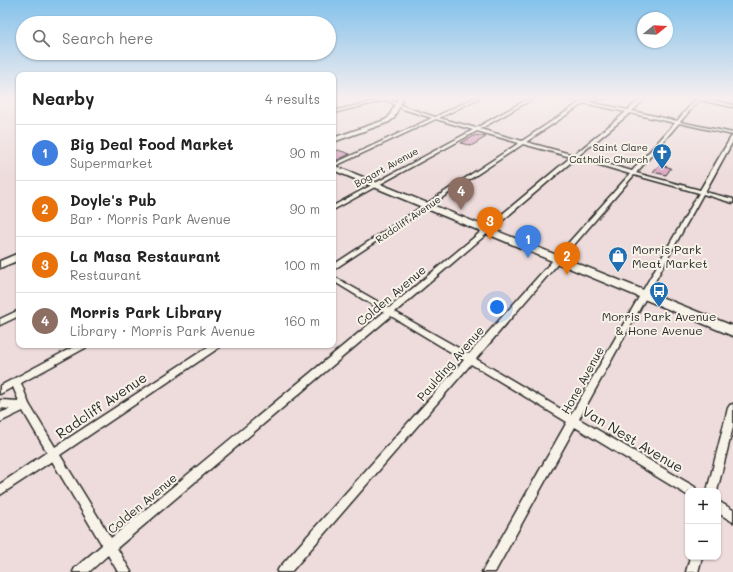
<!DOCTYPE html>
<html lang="en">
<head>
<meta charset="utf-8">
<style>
	:root { --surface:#fff; --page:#f2f2f2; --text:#222; --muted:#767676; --line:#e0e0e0; --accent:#1f6fb2 }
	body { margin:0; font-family:Mali,sans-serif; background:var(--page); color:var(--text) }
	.controls { position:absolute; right:12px; bottom:12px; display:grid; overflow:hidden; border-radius:8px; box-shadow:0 1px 3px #0004 }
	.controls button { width:36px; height:36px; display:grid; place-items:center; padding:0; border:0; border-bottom:1px solid var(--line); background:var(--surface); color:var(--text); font:20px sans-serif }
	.compass { position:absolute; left:637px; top:12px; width:36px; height:36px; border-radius:50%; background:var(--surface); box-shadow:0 1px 3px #0004; rotate:72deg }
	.you { position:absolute; left:497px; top:307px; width:14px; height:14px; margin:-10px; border:3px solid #fff; border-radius:50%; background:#1a73e8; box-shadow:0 0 0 6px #1a73e833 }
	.badge { display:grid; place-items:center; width:26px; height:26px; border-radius:50%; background:var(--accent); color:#fff; font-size:13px; font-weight:700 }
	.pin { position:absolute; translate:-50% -33px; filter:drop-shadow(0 1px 2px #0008) }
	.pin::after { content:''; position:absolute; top:21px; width:14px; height:12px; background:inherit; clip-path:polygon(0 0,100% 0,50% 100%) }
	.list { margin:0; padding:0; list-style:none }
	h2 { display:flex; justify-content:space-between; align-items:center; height:52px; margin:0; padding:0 16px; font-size:17px }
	h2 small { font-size:13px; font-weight:400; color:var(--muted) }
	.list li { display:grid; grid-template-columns:26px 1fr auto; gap:12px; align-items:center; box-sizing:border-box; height:56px; padding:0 16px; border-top:1px solid var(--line) }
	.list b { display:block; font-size:15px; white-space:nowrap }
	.list p { margin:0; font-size:13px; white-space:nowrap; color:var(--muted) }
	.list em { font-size:13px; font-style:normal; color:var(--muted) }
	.icon { flex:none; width:22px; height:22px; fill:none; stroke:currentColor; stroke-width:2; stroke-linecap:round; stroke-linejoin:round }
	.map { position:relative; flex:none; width:733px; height:572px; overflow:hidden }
	.search { position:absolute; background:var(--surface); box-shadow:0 1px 3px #0004; left:16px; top:16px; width:320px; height:44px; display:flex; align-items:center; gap:10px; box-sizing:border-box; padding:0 14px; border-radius:22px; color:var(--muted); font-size:15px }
	.panel { position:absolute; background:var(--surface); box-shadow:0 1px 3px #0004; left:16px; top:72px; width:320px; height:276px; border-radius:8px }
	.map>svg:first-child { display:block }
	.building { fill:#daa7c1; stroke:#2b2b2b }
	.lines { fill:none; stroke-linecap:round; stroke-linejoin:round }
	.street-casing { stroke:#2b2b2b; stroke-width:3 }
	.secondary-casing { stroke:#2b2b2b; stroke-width:3 }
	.street { fill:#f7f3e8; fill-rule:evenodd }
	.secondary { fill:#f7f3e8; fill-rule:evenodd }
	.labels { text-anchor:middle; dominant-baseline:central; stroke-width:4; stroke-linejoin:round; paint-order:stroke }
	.far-poi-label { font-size:10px; fill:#2b2b2b; stroke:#f7f3e8; text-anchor:end }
	.far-street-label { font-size:10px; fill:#2b2b2b; stroke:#f7f3e8 }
	.poi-label { font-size:12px; fill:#2b2b2b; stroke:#f7f3e8; text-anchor:start }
	.street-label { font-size:12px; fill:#2b2b2b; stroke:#f7f3e8 }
	.near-street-label { font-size:14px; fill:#2b2b2b; stroke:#f7f3e8 }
</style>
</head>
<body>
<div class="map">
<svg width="733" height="572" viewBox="0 0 733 572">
	<rect width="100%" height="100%" fill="#eedcdc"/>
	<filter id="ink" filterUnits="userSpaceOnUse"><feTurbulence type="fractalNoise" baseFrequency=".025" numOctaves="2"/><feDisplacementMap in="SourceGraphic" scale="8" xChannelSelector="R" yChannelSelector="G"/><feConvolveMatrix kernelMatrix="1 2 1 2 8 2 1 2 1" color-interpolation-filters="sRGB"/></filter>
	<g filter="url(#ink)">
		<g class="building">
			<polygon points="476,135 486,137 471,146 461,143"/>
			<polygon points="338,150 350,154 333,162 333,152"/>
			<polygon points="659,165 668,167 671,168 666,175 653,172"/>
		</g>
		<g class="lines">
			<g class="street-casing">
				<g id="street">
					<path d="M384,98H390V99L405,107L435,117L474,98H479L439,118L476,128L530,98H534L480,129L522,141L581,102L565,98C571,98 578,101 584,100C591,100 599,98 606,98L588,102L628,110L642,98H646L632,111L677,121L696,99V98H703L733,105V107L699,100L680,122L733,133V135L679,123L636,173L700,190L731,137L733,136V141L705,192L733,199V203L703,194L579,419L695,487L696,491H688V495H687L575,427L495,572H482L567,422L471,364L291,572H277L279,568L464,360L391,316L117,548L131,572H118L108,555L89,572H73L75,568L102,545L52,461L0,495V484L47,452L23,411L0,422V413L10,409L0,408V400L19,401L13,387L0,394V386L77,345H88L87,347L21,383L29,404L55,447L211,345H221L220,347L60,455L111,538L384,312L333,281V276L389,308L571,157L523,144L333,270V265L519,143L477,131L333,210V206L473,130L436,119L333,167V164L432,118L403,109L387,100L333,113V111L384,99ZM584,103L626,112L574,155L526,142ZM630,113L675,123L632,171L578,156ZM576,158L630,174L469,354L395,312ZM634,175L699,193L571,415L476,359Z"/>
					<polygon points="19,310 19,316 0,325 0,319"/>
					<polygon points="733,404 733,427 717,491 707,491 728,408 730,405"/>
					<polygon points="718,501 733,510 733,522 718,513"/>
					<polygon points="690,557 702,557 698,572 686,572"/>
				</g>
			</g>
			<g class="secondary-casing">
				<g id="secondary">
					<polygon points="398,98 403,98 394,118 389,122 333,142 333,138 385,120 389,117"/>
					<polygon points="333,165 733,326 733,336 333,170"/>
					<polygon points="19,253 19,260 0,268 0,261"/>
				</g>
			</g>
			<use href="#street" class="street"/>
			<use href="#secondary" class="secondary"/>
		</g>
	</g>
	<linearGradient id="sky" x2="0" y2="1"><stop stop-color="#84c2eb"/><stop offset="0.55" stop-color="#f7efef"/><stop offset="1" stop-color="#f7efef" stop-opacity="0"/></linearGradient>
	<rect width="733" height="178" fill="url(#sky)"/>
	<defs>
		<g id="church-pin" transform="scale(1)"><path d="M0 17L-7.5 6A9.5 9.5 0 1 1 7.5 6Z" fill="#1f6fb2" stroke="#f7f3e8"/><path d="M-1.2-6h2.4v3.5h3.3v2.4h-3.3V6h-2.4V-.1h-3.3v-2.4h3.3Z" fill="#fff"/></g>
		<g id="shop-pin" transform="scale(1)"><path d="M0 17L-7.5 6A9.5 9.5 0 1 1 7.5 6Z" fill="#1f6fb2" stroke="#f7f3e8"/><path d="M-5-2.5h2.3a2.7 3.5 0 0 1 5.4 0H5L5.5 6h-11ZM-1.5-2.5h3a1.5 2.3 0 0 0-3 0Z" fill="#fff"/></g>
		<g id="bus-pin" transform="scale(1)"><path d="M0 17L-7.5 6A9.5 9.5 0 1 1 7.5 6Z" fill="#1f6fb2" stroke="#f7f3e8"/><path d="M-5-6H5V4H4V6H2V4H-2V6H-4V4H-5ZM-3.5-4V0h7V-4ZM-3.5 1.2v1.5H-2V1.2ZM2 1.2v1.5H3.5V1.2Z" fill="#fff"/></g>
	</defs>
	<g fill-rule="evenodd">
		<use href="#church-pin" x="662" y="153"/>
		<use href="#shop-pin" x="618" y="256"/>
		<use href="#bus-pin" x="659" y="291"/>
	</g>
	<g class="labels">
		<g class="far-poi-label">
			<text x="648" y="147">Saint Clare<tspan x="648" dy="12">Catholic Church</tspan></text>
		</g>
		<g class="far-street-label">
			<text transform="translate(386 167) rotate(-29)">Bogart Avenue</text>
			<text transform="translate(408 219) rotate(-34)">Radcliff Avenue</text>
		</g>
		<g class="poi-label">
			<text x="632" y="249">Morris Park<tspan x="632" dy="14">Meat Market</tspan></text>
			<text x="659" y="316" text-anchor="middle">Morris Park Avenue<tspan x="659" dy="14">&amp; Hone Avenue</tspan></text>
		</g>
		<g class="street-label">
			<text transform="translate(391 295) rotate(-40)">Colden Avenue</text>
			<text transform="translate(450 363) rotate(-49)">Paulding Avenue</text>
			<text transform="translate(582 380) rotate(-61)">Hone Avenue</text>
			<text transform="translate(142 503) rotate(-40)">Colden Avenue</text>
		</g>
		<g class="near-street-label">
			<text transform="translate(101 405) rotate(-34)">Radcliff Avenue</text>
			<text transform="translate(633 439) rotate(31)">Van Nest Avenue</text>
		</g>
	</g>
</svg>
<div class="controls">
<button>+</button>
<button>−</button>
</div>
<svg class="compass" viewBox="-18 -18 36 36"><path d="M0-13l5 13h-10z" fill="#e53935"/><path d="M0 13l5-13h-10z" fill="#767676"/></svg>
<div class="you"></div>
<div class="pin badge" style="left:528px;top:258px;background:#3f7fe0">1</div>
<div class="pin badge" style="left:567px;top:275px;background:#e8710a">2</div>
<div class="pin badge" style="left:490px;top:240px;background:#e8710a">3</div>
<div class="pin badge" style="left:461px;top:210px;background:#8d6e63">4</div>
<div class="search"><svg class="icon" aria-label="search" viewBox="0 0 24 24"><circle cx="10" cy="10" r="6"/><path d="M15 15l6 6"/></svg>Search here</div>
<section class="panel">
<h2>Nearby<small>4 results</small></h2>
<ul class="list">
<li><span class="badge" style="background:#3f7fe0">1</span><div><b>Big Deal Food Market</b><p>Supermarket</p></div><em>90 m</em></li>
<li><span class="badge" style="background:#e8710a">2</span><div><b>Doyle's Pub</b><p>Bar · Morris Park Avenue</p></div><em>90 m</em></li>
<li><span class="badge" style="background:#e8710a">3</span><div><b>La Masa Restaurant</b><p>Restaurant</p></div><em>100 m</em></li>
<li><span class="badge" style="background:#8d6e63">4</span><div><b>Morris Park Library</b><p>Library · Morris Park Avenue</p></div><em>160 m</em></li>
</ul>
</section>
</div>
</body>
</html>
